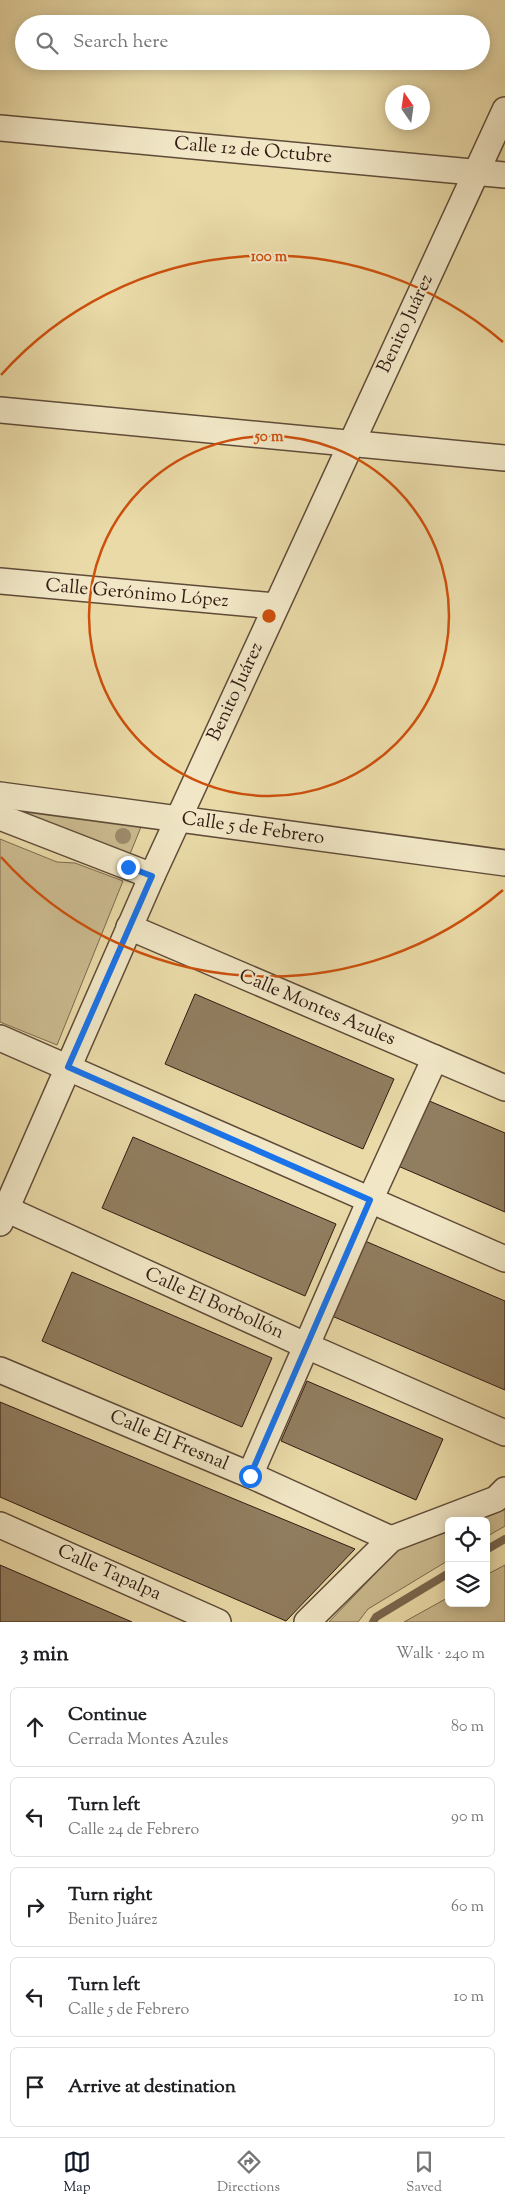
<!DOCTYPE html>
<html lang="en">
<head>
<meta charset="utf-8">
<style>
	:root { --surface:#fff; --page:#f2f2f2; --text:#202124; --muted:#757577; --line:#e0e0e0; --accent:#111827 }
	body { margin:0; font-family:"Sorts Mill Goudy",serif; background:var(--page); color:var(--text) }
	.controls { position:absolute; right:15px; bottom:15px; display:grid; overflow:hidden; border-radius:8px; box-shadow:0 2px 12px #0003 }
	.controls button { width:45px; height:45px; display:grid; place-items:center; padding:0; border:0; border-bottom:1px solid var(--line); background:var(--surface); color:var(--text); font:25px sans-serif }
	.compass { position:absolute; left:385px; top:85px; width:45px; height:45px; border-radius:50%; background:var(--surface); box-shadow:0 2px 12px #0003; rotate:347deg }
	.stop { position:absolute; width:15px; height:15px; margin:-11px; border:4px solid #1a73e8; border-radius:50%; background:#fff }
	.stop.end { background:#1a73e8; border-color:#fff; box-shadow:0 1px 5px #0008 }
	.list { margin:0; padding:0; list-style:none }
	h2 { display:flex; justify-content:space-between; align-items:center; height:65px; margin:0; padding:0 20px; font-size:21px }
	h2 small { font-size:16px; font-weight:400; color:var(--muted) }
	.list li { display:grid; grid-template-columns:32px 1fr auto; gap:15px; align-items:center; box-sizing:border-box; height:80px; margin:0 10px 10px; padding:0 10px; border:1px solid var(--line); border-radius:8px }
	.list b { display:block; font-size:19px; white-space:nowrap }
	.list p { margin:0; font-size:16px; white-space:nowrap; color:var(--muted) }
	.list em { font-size:16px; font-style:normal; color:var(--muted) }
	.icon { flex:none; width:28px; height:28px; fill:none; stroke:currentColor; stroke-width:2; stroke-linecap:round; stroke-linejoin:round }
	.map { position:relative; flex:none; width:505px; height:1622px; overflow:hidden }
	.search { position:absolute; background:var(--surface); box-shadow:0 2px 12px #0003; left:15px; right:15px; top:15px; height:55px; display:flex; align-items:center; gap:12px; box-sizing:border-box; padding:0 18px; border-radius:28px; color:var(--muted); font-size:19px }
	.sheet { height:515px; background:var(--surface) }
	nav { display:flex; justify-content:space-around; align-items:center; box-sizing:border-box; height:70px; border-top:1px solid var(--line); background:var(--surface); font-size:14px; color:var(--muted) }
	nav a { display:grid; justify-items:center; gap:2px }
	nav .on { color:var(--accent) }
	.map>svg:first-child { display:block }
	.green { fill:#caba8e; stroke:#7e6a50 }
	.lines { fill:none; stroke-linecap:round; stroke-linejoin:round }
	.stream { stroke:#7a674e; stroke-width:8 }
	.building { fill:#917e60; stroke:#311b13 }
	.minor-casing { stroke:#5f4b38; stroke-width:28 }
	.minor { stroke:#f1e7c6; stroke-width:25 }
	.tree { fill:#9d8b6a }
	.route { stroke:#1a73e8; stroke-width:6 }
	.ring { fill:none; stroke:#cd500d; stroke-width:2.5 }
	.labels { text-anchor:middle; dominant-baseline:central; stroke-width:4; stroke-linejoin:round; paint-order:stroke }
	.street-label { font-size:19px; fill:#311b13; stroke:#f1e7c6 }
	.centre { fill:#cd500d; stroke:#f1e7c6; stroke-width:2.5 }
	.ring-label { font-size:15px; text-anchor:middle; font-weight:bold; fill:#cd500d; stroke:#f1e7c6; stroke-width:4; stroke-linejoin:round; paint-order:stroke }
</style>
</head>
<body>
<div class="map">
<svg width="505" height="1622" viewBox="0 0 505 1622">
	<rect width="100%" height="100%" fill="#e9daa7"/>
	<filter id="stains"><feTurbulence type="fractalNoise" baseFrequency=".004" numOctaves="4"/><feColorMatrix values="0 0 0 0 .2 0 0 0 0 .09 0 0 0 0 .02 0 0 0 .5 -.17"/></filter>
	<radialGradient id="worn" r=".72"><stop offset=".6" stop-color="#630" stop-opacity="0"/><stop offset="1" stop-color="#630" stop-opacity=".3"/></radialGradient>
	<g class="green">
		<polygon points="7,802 143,822 130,854 6,809"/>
		<polygon points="0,839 57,862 75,863 123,881 57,1045 0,1022"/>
		<polygon points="505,1507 505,1526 486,1537 486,1521 476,1521 499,1512"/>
		<polygon points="449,1531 449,1560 368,1609 358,1622 329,1622 398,1550"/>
		<polygon points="505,1565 505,1622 404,1622 449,1597 449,1603 486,1603 486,1575"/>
	</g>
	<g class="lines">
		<g class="stream">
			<polyline points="486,1550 505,1539"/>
			<polyline points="373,1622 376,1617 449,1573"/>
		</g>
	</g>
	<g class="building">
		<polygon points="195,994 394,1079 363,1149 165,1064"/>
		<polygon points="427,1100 505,1133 505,1212 398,1166"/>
		<polygon points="133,1137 336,1224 305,1296 102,1208"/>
		<polygon points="365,1241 505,1301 505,1390 332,1316"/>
		<polygon points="72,1272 272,1358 242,1427 42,1341"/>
		<polygon points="307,1381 443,1439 416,1500 281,1441"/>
		<polygon points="0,1402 355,1549 286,1621 0,1497"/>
		<polygon points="0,1565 132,1622 0,1622"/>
	</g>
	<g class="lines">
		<g class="minor-casing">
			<g id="minor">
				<polyline points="0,128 505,175"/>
				<polyline points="0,410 505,458"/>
				<polyline points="0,581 275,606"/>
				<polyline points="0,795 505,863"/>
				<polyline points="0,817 152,876"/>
				<polyline points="129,927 505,1088"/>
				<polyline points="0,1038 505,1259"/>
				<polyline points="6,1209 307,1346 505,1433"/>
				<polyline points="0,1223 152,876 505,110"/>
				<polyline points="0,1370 250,1475 391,1539"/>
				<polyline points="250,1475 370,1200 435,1058"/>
				<polyline points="0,1525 218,1622"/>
				<polyline points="307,1622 391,1539 496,1499 505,1490"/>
			</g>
		</g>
		<use href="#minor" class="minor"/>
	</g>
	<circle class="tree" cx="123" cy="836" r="8"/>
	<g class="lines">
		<polyline class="route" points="128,867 152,876 68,1067 370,1200 250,1476"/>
	</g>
	<g class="ring">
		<circle cx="269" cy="616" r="180"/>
		<path d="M503 890A360 360 0 0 1 1 857M1 375A360 360 0 0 1 503 342"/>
	</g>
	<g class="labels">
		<g class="street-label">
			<text transform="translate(253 151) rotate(5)">Calle 12 de Octubre</text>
			<text transform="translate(406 324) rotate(-65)">Benito Juárez</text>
			<text transform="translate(137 594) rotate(5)">Calle Gerónimo López</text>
			<text transform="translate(236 692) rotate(-65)">Benito Juárez</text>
			<text transform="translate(253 829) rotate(8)">Calle 5 de Febrero</text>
			<text transform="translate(317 1008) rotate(23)">Calle Montes Azules</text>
			<text transform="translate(214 1304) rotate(24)">Calle El Borbollón</text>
			<text transform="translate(169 1441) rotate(23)">Calle El Fresnal</text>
			<text transform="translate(109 1573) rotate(24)">Calle Tapalpa</text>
		</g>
	</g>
	<circle cx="269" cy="616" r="8" class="centre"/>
	<g class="ring-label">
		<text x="269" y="261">100 m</text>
		<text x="269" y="441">50 m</text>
	</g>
	<rect width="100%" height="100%" filter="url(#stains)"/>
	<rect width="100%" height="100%" fill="url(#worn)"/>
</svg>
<div class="controls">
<button><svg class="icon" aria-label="locate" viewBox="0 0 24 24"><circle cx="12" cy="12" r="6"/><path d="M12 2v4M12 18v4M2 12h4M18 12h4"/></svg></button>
<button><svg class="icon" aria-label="layers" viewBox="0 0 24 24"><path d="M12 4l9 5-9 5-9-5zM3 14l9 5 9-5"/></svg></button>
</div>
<svg class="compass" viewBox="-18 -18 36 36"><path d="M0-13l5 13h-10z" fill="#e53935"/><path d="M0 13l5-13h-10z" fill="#757577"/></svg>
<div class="stop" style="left:250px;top:1476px"></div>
<div class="stop end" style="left:128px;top:867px"></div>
<div class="search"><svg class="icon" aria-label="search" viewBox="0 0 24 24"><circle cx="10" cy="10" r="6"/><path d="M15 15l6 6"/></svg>Search here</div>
</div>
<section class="sheet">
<h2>3 min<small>Walk · 240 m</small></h2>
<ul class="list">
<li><svg class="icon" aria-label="ahead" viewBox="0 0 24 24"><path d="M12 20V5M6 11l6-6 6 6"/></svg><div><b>Continue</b><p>Cerrada Montes Azules</p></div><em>80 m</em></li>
<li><svg class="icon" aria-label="left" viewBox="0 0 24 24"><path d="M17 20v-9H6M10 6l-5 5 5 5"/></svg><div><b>Turn left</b><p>Calle 24 de Febrero</p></div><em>90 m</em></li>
<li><svg class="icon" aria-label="right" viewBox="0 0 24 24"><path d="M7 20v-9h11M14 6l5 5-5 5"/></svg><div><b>Turn right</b><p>Benito Juárez</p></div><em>60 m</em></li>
<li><svg class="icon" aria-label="left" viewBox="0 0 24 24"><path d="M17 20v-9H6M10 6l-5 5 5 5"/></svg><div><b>Turn left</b><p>Calle 5 de Febrero</p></div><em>10 m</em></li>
<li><svg class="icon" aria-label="arrive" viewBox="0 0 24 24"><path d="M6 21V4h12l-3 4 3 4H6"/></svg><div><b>Arrive at destination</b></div></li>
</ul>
</section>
<nav>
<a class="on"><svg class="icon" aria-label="map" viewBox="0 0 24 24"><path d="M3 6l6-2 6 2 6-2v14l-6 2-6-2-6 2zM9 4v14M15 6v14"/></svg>Map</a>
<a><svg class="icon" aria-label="directions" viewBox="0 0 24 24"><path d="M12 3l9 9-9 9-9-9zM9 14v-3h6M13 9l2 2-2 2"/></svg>Directions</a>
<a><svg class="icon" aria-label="saved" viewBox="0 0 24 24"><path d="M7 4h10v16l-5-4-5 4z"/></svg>Saved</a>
</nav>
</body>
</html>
